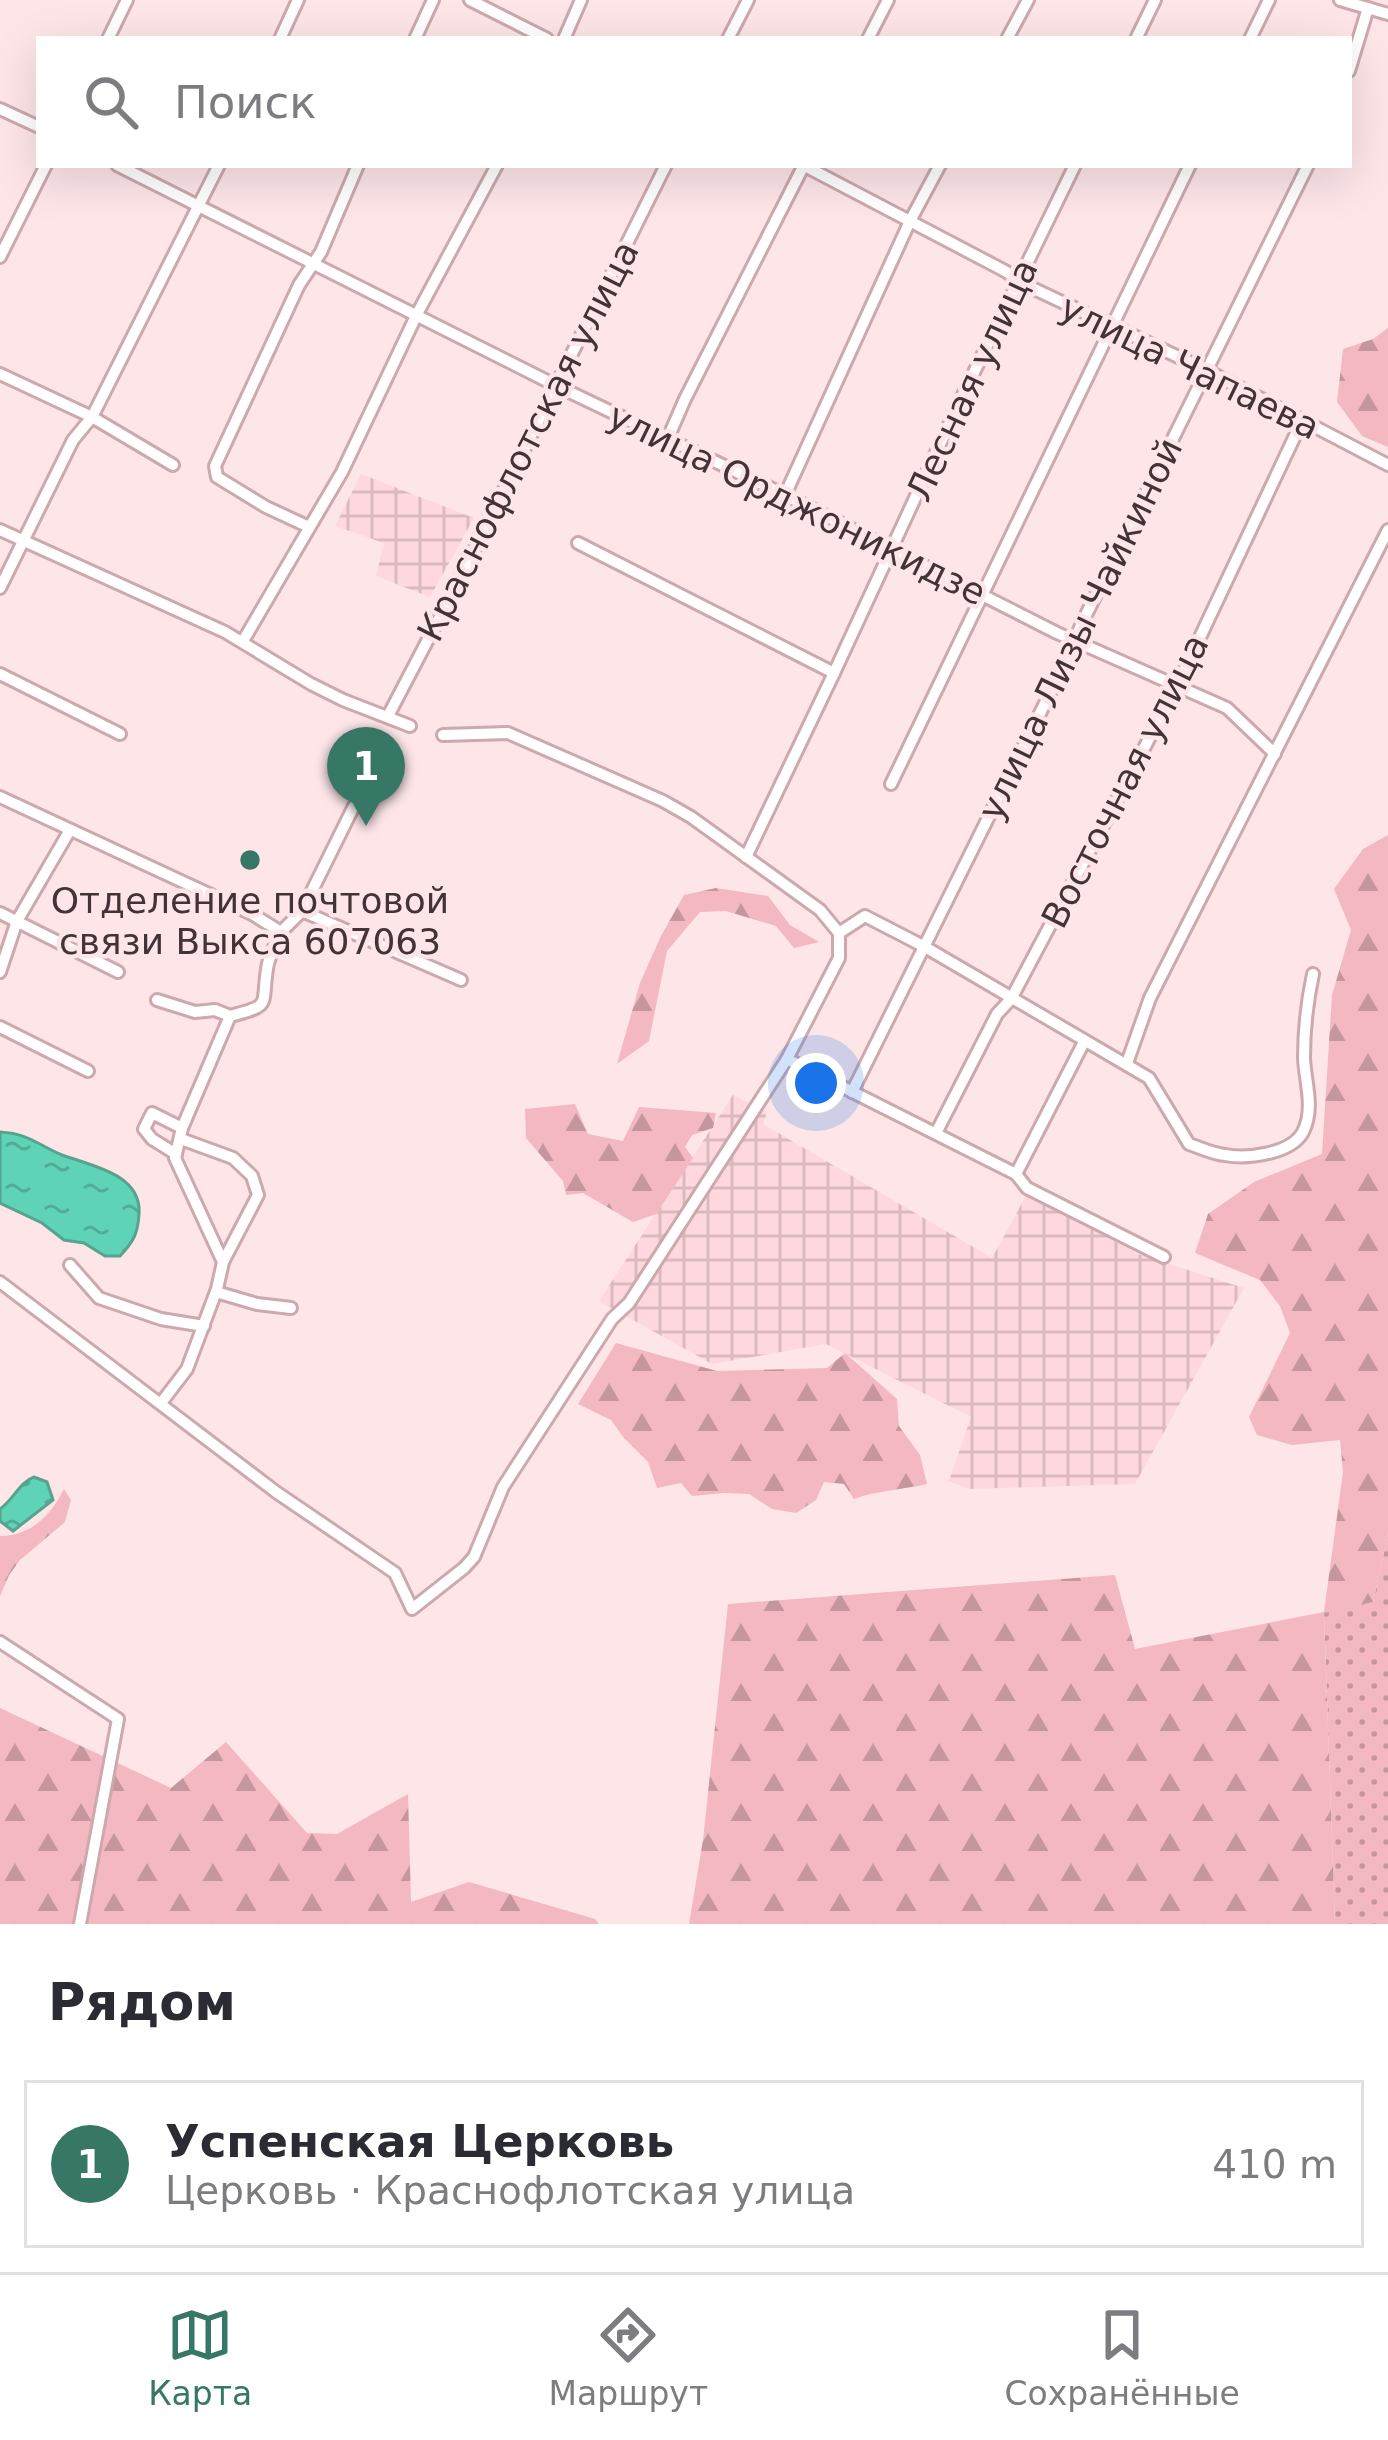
<!DOCTYPE html>
<html lang="ru">
<head>
<meta charset="utf-8">
<style>
	:root { --surface:#fff; --page:#f2f2f3; --text:#2b2b33; --muted:#7c7c81; --line:#e1e1e2; --accent:#377766 }
	body { margin:0; font-family:"DejaVu Sans",sans-serif; background:var(--page); color:var(--text) }
	.you { position:absolute; left:816px; top:1083px; width:42px; height:42px; margin:-30px; border:9px solid #fff; border-radius:50%; background:#1a73e8; box-shadow:0 0 0 18px #1a73e833 }
	.badge { display:grid; place-items:center; width:78px; height:78px; border-radius:50%; background:var(--accent); color:#fff; font-size:39px; font-weight:700 }
	.pin { position:absolute; translate:-50% -99px; filter:drop-shadow(0 3px 6px #0008) }
	.pin::after { content:''; position:absolute; top:63px; width:42px; height:36px; background:inherit; clip-path:polygon(0 0,100% 0,50% 100%) }
	.list { margin:0; padding:0; list-style:none }
	h2 { display:flex; justify-content:space-between; align-items:center; height:156px; margin:0; padding:0 48px; font-size:51px }
	h2 small { font-size:39px; font-weight:400; color:var(--muted) }
	.list li { display:grid; grid-template-columns:78px 1fr auto; gap:36px; align-items:center; box-sizing:border-box; height:168px; margin:0 24px 24px; padding:0 24px; border:3px solid var(--line); border-radius:0px }
	.list b { display:block; font-size:45px; white-space:nowrap }
	.list p { margin:0; font-size:39px; white-space:nowrap; color:var(--muted) }
	.list em { font-size:39px; font-style:normal; color:var(--muted) }
	.icon { flex:none; width:66px; height:66px; fill:none; stroke:currentColor; stroke-width:2; stroke-linecap:round; stroke-linejoin:round }
	.map { position:relative; flex:none; width:1388px; height:1924px; overflow:hidden }
	.search { position:absolute; background:var(--surface); box-shadow:0 12px 48px #0002; left:36px; right:36px; top:36px; height:132px; display:flex; align-items:center; gap:30px; box-sizing:border-box; padding:0 42px; border-radius:0px; color:var(--muted); font-size:45px }
	.sheet { height:348px; background:var(--surface) }
	nav { display:flex; justify-content:space-around; align-items:center; box-sizing:border-box; height:168px; border-top:3px solid var(--line); background:var(--surface); font-size:33px; color:var(--muted) }
	nav a { display:grid; justify-items:center; gap:6px }
	nav .on { color:var(--accent) }
	.map>svg:first-child { display:block }
	.industrial { fill:url(#industrial-grid) }
	.grass { fill:url(#grass-dots) }
	.forest { fill:url(#forest-firs) }
	.water { fill:url(#water-ripples); stroke:#56a38f; stroke-width:3 }
	.lines { fill:none; stroke-linecap:round; stroke-linejoin:round }
	.minor-casing { stroke:#cda8ad; stroke-width:16 }
	.minor { stroke:#fff; stroke-width:10 }
	.poi-dot { fill:#377766; stroke:#fde5e8; stroke-width:4.5 }
	.labels { text-anchor:middle; dominant-baseline:central; stroke-width:9; stroke-linejoin:round; paint-order:stroke }
	.street-label { font-size:36px; fill:#423336; stroke:#fde5e8 }
	.poi-label { font-size:36px; fill:#423336; stroke:#fde5e8 }
</style>
</head>
<body>
<div class="map">
<svg width="1388" height="1924" viewBox="0 0 1388 1924">
	<defs>
		<pattern id="industrial-grid" width="8" height="8" patternUnits="userSpaceOnUse" patternTransform="scale(3)"><rect width="8" height="8" fill="#fed8de"/><path d="M0 4h8M4 0v8" fill="none" stroke="#dbbabf"/></pattern>
		<pattern id="grass-dots" width="8" height="8" patternUnits="userSpaceOnUse" patternTransform="scale(3)"><rect width="8" height="8" fill="#f3b8c2"/><path d="M2 2h.1M6 6h.1" fill="none" stroke="#c6969e" stroke-width="1.8" stroke-linecap="round"/></pattern>
		<pattern id="forest-firs" width="22" height="20" patternUnits="userSpaceOnUse" patternTransform="scale(3)"><rect width="22" height="20" fill="#f3b8c2"/><path d="M5 1l3.5 6h-7zM16 11l3.5 6h-7z" fill="#c6969e"/></pattern>
		<pattern id="water-ripples" width="26" height="14" patternUnits="userSpaceOnUse" patternTransform="scale(3)"><rect width="26" height="14" fill="#5fd3b5"/><path d="M2 4q2-2 4 0t4 0M15 11q2-2 4 0t4 0" fill="none" stroke="#50ac94"/></pattern>
	</defs>
	<rect width="100%" height="100%" fill="#fde5e8"/>
	<g class="industrial">
		<polygon points="361,474 474,518 430,597 376,576 384,543 335,526"/>
		<polygon points="733,1095 767,1112 763,1124 992,1258 1027,1194 1138,1254 1244,1288 1135,1484 968,1489 949,1481 971,1417 826,1344 712,1364 599,1301"/>
	</g>
	<polygon class="grass" points="1388,1533 1388,1924 1335,1924 1324,1612 1373,1602"/>
	<g class="forest">
		<polygon points="1388,328 1388,447 1362,436 1337,402 1343,349 1373,339"/>
		<polygon points="1388,835 1388,1533 1373,1602 1324,1613 1335,1924 689,1924 703,1840 728,1604 1115,1575 1135,1649 1324,1612 1343,1472 1340,1440 1292,1445 1257,1435 1249,1417 1290,1333 1280,1306 1260,1280 1195,1253 1208,1214 1254,1182 1322,1154 1332,995 1351,930 1334,889 1363,849"/>
		<polygon points="716,888 768,896 790,925 819,942 794,948 776,926 726,911 700,912 667,951 649,1041 617,1064 640,983 661,936 684,895"/>
		<polygon points="575,1104 588,1134 623,1141 639,1107 716,1113 713,1128 692,1135 685,1147 693,1158 656,1214 633,1222 583,1193 566,1195 563,1181 526,1138 525,1109"/>
		<path d="M616,1343L717,1371L827,1368L845,1353L897,1399L899,1426L920,1455L927,1484C902,1490 878,1490 854,1499L844,1484L824,1482L816,1500L796,1513L772,1509L749,1494L724,1493L692,1496L681,1483L657,1488L648,1462L624,1438L611,1420L578,1404Z"/>
		<path d="M64,1489L71,1500L65,1522L20,1560L9,1575L0,1596V1536C31,1536 51,1515 64,1489Z"/>
		<polygon points="0,1708 171,1788 226,1742 307,1833 337,1834 408,1794 411,1902 469,1882 595,1919 599,1924 0,1924"/>
	</g>
	<g class="water">
		<path d="M0,1132C30,1134 36,1144 62,1155C92,1166 142,1174 139,1214C138,1234 133,1242 120,1256H105L84,1243L64,1240L42,1223L0,1203Z"/>
		<path d="M34,1477L47,1482L53,1500L13,1531L0,1521V1509C13,1500 20,1482 34,1477Z"/>
	</g>
	<g class="lines">
		<g class="minor-casing">
			<g id="minor">
				<polyline points="470,0 547,39"/>
				<polyline points="1340,0 1388,14"/>
				<polyline points="108,39 127,0"/>
				<polyline points="280,39 298,0"/>
				<polyline points="415,39 433,0"/>
				<polyline points="564,39 581,0"/>
				<polyline points="728,39 748,0"/>
				<polyline points="868,39 888,0"/>
				<polyline points="1007,39 1028,0"/>
				<polyline points="1136,39 1155,0"/>
				<polyline points="1250,39 1269,0"/>
				<polyline points="1349,71 1368,8"/>
				<polyline points="0,109 39,127"/>
				<polyline points="117,165 557,386 785,495 1057,633 1227,708 1275,754"/>
				<polyline points="803,165 1005,271 1030,287 1206,370 1388,465"/>
				<polyline points="0,257 46,165"/>
				<polyline points="0,374 92,417 173,465"/>
				<polyline points="668,438 685,399 804,165"/>
				<polyline points="785,495 910,221 940,165"/>
				<polyline points="309,527 266,507 217,477 215,466 299,285 321,252 358,165"/>
				<polyline points="0,530 225,632 311,684 343,700 410,726"/>
				<polyline points="578,543 834,673"/>
				<polyline points="0,588 73,440 92,417 219,165"/>
				<polyline points="243,641 342,472 417,314 497,165"/>
				<polyline points="0,674 120,734"/>
				<polyline points="388,716 457,584 666,165"/>
				<polyline points="443,735 508,733 663,801 691,817 820,910 839,933"/>
				<polyline points="891,784 1190,165"/>
				<path d="M0,797L252,914L281,932C276,944 268,957 267,969C261,1006 273,1005 230,1016L182,1128L175,1158L223,1262L217,1289L187,1369L161,1403"/>
				<polyline points="746,857 834,673 960,401 1075,165"/>
				<polyline points="302,911 461,980"/>
				<polyline points="0,913 118,972"/>
				<polyline points="281,932 302,911 354,806"/>
				<path d="M839,933L865,916L925,947L1149,1078L1189,1144C1201,1148 1213,1154 1225,1155C1247,1159 1291,1154 1303,1132C1315,1108 1305,1082 1304,1058C1304,1028 1307,1002 1313,974"/>
				<polyline points="0,972 17,921 70,830"/>
				<polyline points="157,1000 195,1012 215,1010 230,1016"/>
				<polyline points="0,1027 88,1071"/>
				<polyline points="787,1059 1016,1174 1027,1188 1164,1257"/>
				<polyline points="1127,1063 1150,998 1388,530"/>
				<polyline points="852,1092 1066,661 1082,623 1308,165"/>
				<polyline points="936,1133 997,1014 1011,999 1177,686 1302,421"/>
				<polyline points="181,1139 233,1158 252,1176 258,1195 223,1262"/>
				<polyline points="176,1154 152,1139 144,1129 152,1113 182,1128"/>
				<polyline points="1016,1174 1084,1042"/>
				<polyline points="70,1265 99,1298 161,1319 204,1326"/>
				<polyline points="0,1282 276,1492 395,1573 412,1609 464,1568 474,1557 503,1487 612,1319 629,1303 787,1059 839,958 839,933"/>
				<polyline points="216,1292 257,1304 291,1308"/>
				<polyline points="0,1642 118,1719 80,1924"/>
			</g>
		</g>
		<use href="#minor" class="minor"/>
	</g>
	<circle class="poi-dot" cx="250" cy="860" r="12"/>
	<g class="labels">
		<g class="street-label">
			<text transform="translate(1190 367) rotate(26)">улица Чапаева</text>
			<text transform="translate(972 380) rotate(-65)">Лесная улица</text>
			<text transform="translate(528 441) rotate(-63)">Краснофлотская улица</text>
			<text transform="translate(797 504) rotate(26)">улица Орджоникидзе</text>
			<text transform="translate(1080 629) rotate(-64)">улица Лизы Чайкиной</text>
			<text transform="translate(1125 781) rotate(-63)">Восточная улица</text>
		</g>
		<g class="poi-label">
			<text x="250" y="900">Отделение почтовой<tspan x="250" dy="41">связи Выкса 607063</tspan></text>
		</g>
	</g>
</svg>
<div class="you"></div>
<div class="pin badge" style="left:366px;top:826px">1</div>
<div class="search"><svg class="icon" aria-label="search" viewBox="0 0 24 24"><circle cx="10" cy="10" r="6"/><path d="M15 15l6 6"/></svg>Поиск</div>
</div>
<section class="sheet">
<h2>Рядом<small></small></h2>
<ul class="list">
<li><span class="badge">1</span><div><b>Успенская Церковь</b><p>Церковь · Краснофлотская улица</p></div><em>410 m</em></li>
</ul>
</section>
<nav>
<a class="on"><svg class="icon" aria-label="map" viewBox="0 0 24 24"><path d="M3 6l6-2 6 2 6-2v14l-6 2-6-2-6 2zM9 4v14M15 6v14"/></svg>Карта</a>
<a><svg class="icon" aria-label="directions" viewBox="0 0 24 24"><path d="M12 3l9 9-9 9-9-9zM9 14v-3h6M13 9l2 2-2 2"/></svg>Маршрут</a>
<a><svg class="icon" aria-label="saved" viewBox="0 0 24 24"><path d="M7 4h10v16l-5-4-5 4z"/></svg>Сохранённые</a>
</nav>
</body>
</html>
